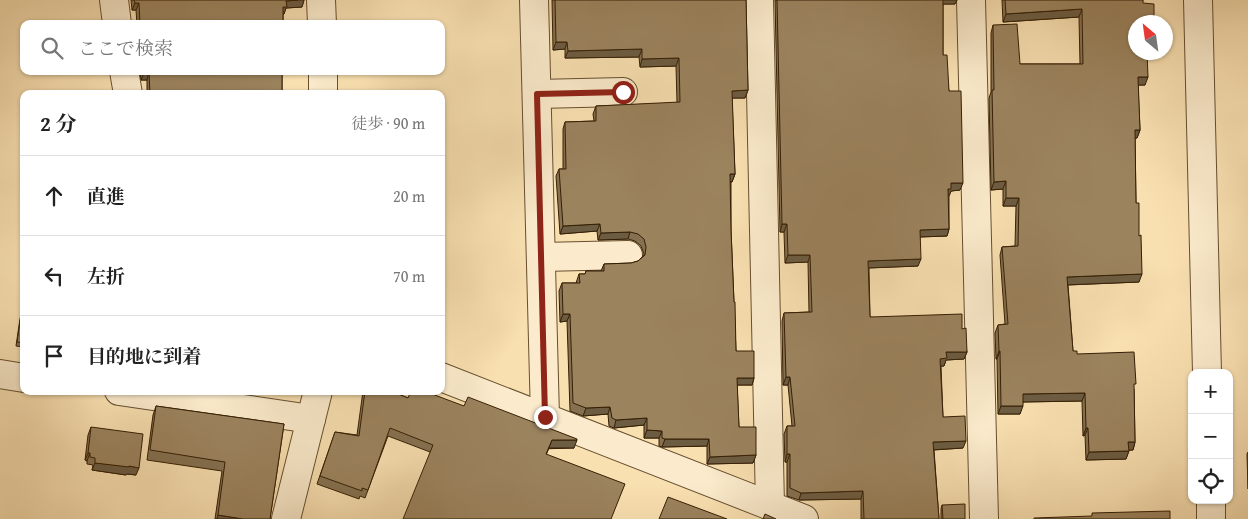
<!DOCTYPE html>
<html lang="ja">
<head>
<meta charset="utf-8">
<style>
	:root { --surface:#fff; --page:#f2f2f2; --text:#222; --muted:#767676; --line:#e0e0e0 }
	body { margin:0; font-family:"Gentium Book Plus","Noto Serif JP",serif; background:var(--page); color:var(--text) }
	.controls { position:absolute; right:15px; bottom:15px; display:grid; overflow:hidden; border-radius:10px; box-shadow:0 1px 4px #0004 }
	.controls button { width:45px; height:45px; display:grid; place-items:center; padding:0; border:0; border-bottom:1px solid var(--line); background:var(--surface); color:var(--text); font:25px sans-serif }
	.compass { position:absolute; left:1128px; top:15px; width:45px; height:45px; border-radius:50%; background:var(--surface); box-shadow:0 1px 4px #0004; rotate:331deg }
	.stop { position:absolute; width:15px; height:15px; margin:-11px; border:4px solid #8f2418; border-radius:50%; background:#fff }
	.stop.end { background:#8f2418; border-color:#fff; box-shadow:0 1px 5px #0008 }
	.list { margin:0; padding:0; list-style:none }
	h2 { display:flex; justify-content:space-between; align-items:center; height:65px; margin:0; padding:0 20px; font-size:21px }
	h2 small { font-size:16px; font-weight:400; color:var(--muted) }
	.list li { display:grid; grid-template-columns:32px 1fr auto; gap:15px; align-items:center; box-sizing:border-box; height:80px; padding:0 20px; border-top:1px solid var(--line) }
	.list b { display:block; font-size:19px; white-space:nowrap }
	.list em { font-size:16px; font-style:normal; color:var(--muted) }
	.icon { flex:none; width:28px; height:28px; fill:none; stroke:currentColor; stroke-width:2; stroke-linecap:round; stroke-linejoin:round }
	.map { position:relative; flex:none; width:1248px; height:519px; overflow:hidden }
	.search { position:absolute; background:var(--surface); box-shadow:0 1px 4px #0004; left:20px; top:20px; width:425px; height:55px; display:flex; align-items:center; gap:12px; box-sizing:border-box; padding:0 18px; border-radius:10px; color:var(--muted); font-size:19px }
	.panel { position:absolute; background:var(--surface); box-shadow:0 1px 4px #0004; left:20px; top:90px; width:425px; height:305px; border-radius:10px }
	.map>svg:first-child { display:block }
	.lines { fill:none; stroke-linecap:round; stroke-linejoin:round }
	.minor-casing { stroke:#664f2f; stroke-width:30 }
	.minor { stroke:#fbebcc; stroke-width:28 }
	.wall { fill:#857151; stroke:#351f04 }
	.shaded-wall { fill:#6c5c42; stroke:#351f04 }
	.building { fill:#9b835e; stroke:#351f04 }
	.route { stroke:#8f2418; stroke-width:6 }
</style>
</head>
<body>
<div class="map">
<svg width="1248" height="519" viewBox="0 0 1248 519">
	<rect width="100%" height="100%" fill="#f9e0b1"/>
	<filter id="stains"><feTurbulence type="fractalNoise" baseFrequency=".004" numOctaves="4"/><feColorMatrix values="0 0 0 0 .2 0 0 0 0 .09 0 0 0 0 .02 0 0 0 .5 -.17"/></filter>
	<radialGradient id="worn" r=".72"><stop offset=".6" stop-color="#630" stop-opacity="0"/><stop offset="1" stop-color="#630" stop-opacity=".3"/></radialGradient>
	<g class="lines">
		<g class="minor-casing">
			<g id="minor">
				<polyline points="114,0 117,24"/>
				<polyline points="321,0 322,24"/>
				<polyline points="534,0 545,417"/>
				<polyline points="759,0 770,506"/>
				<polyline points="971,0 984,519"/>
				<polyline points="1198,0 1207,373"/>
				<polyline points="124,71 128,94"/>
				<polyline points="323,71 323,94"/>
				<polyline points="537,94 623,92"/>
				<polyline points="541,257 628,255"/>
				<polyline points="0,374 24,378"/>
				<polyline points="441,377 804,519"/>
				<polyline points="119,391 311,419"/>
				<polyline points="1211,500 1211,519"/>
				<polyline points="286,519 318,391"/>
			</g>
		</g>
		<use href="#minor" class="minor"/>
	</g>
	<g class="wall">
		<polygon points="131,0 304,0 302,7 286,8 284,14 283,14 283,24 137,24 136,10 132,10"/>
		<polygon points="552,0 746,0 748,90 745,98 732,98 735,174 732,182 731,182 731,230 736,351 754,378 752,385 737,385 739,427 756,455 753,463 707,464 707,446 662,447 659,446 659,438 644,438 644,425 614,428 609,426 608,414 583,416 570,411 567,321 560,322 559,291 562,283 576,283 579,274 585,274 586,271 601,271 604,264 631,263 638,261 643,256 644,254 641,246 635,241 628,239 598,240 597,231 560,234 556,176 559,169 563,169 563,129 565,122 594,121 593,114 596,106 677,103 676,66 640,67 639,57 565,58 565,49 553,50"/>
		<polygon points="775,0 957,0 955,4 943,4 943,55 949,91 960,190 951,191 949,196 949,229 947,236 920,237 918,266 869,268 870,317 962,329 967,352 964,359 946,360 944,366 941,366 943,417 963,448 934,450 939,519 861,519 861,499 799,500 787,496 787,462 785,462 784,434 787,426 792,426 788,385 783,385 782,321 784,313 809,312 808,262 785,263 784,232 780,232"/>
		<polygon points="1002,0 1143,0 1136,22 1145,85 1138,85 1140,130 1137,138 1135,138 1136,203 1139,282 1068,285 1073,351 1077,354 1134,389 1135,442 1133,450 1129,450 1126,459 1086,460 1085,435 1083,436 1082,401 1023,402 1020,414 998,414 997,359 996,359 995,333 998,325 1005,324 1000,255 1002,247 1015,246 1016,206 1003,206 1003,189 991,190 989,98 991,92 991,33 993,25 1020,64 1080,64 1079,17 1003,22"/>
		<polygon points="140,71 282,71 282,94 147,94 147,80 141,80"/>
		<polygon points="21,315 24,316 24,347 16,346 20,319"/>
		<polygon points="363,391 391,391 408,398 574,448 430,452 388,436 365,498 360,496 359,499 317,484 335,432 357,435"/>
		<polygon points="156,406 284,424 270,519 215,519 222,471 147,460 153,415"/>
		<polygon points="91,427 136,475 127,474 126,475 92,470 93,465 87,464 87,461 85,460 88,435"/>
		<polygon points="1248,452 1248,489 1247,454"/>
		<polygon points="942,505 965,519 941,519 941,509"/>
	</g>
	<g class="shaded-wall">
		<polygon points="298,0 304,0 302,7 286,8 284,14 280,15 283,7 286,1"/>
		<polygon points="942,0 957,0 955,4 941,4"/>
		<polygon points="135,3 139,3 136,10 132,10"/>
		<polygon points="1082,9 1079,17 1003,22 1006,14"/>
		<polygon points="556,42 567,42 565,49 553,50"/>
		<polygon points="642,49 639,57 565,58 568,51"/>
		<polygon points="679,58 676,66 640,67 642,59"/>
		<polygon points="149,72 147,80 141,80 144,73"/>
		<polygon points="1138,77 1148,77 1145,85 1135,85"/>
		<polygon points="748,90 745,98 729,98 732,91"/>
		<polygon points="1135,130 1140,130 1137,138 1132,138"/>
		<polygon points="730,174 735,174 732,182 728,182"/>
		<polygon points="1006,181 1003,189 991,190 994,182"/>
		<polygon points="951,183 963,183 960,190 951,191 949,196 946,196"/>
		<polygon points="1006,198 1019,198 1016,206 1003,206"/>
		<polygon points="600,224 597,231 560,234 563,226"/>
		<polygon points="782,224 787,224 784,232 780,232"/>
		<polygon points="949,229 947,236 917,237 920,230"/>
		<polygon points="630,232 628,239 598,240 601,233"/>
		<polygon points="788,255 810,255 808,262 785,263"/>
		<polygon points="921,259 918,266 866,268 868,261"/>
		<polygon points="1142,274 1139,282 1064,285 1067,277"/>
		<polygon points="563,314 570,314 567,321 560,322"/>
		<polygon points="999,351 1000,351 997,359 996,359"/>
		<polygon points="946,352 967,352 964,359 946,360 944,366 938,366 940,359"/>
		<polygon points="786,377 790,377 788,385 783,385"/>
		<polygon points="737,378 754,378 752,385 734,385"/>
		<polygon points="1085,393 1082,401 1020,402 1023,394"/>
		<polygon points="1001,406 1023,406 1020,414 998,414"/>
		<polygon points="610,407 608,414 583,416 586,408"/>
		<polygon points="647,418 644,425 614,428 616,420"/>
		<polygon points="1086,428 1088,428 1085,435 1083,436"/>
		<polygon points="647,430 662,431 659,438 644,438"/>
		<polygon points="665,439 709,439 707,446 662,447"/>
		<polygon points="552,440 577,440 574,448 549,448 543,462"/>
		<polygon points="966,441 963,448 930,450 933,442"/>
		<polygon points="1128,442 1135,442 1133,450 1125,450"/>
		<polygon points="1129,451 1126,459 1086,460 1089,452"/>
		<polygon points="88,453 90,453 87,461 85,460"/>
		<polygon points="787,454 790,454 787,462 785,462"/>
		<polygon points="756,455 753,463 707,464 710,457"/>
		<polygon points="95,463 129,466 139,468 136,475 127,474 126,475 92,470"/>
		<polygon points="863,491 861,499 799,500 801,493"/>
		<polygon points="218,515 243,519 217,519"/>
	</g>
	<g class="building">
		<polygon points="134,0 298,0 286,1 287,7 283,7 283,24 140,24 139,3 135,3"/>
		<polygon points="555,0 746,0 748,90 732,91 735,174 730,174 731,230 734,302 735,302 736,351 754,351 754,378 737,378 739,427 756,427 756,455 710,457 709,439 665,439 662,438 662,431 647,430 647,418 616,420 612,418 610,407 586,408 573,403 570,314 563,314 562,283 580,283 579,274 585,274 586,271 604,271 604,264 631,263 638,261 645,255 646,247 644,239 638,234 630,232 601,233 600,224 563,226 559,169 566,169 565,122 596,121 596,106 680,102 679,58 642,59 642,49 568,51 567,42 556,42"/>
		<polygon points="777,0 943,0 943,55 947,55 949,91 961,91 963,183 951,183 951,189 948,189 949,229 920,230 921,259 868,261 870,317 962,314 962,329 966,328 967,352 946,352 947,358 940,359 943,417 965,416 966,441 933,442 939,519 864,519 863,491 801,493 790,488 790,454 787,454 787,426 795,426 790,377 786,377 784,313 812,312 810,255 788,255 787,224 782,224"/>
		<polygon points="1005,0 1143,0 1143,3 1154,4 1154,22 1136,22 1136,52 1147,52 1148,77 1138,77 1140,130 1135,130 1136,203 1139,203 1139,236 1141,235 1142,274 1067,277 1073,351 1077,351 1077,354 1134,352 1136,384 1134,384 1135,442 1128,442 1129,451 1089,452 1088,428 1086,428 1085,393 1023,394 1023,406 1001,406 1000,351 999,351 998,325 1008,324 1002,247 1018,246 1019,198 1006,198 1006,181 994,182 992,90 994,90 993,25 1017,24 1020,64 1083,64 1082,9 1006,14"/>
		<polygon points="144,71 282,71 282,94 150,94 149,72 144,73"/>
		<polygon points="21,315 24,316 24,343 17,342"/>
		<polygon points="365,391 391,391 408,398 411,391 424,391 464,406 468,397 577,439 577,440 552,440 546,454 625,484 611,519 403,519 433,445 390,428 368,490 362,488 362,491 320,476 335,432 359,436"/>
		<polygon points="156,406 284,424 270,519 243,519 218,515 225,462 150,450"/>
		<polygon points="91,427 143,434 139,468 129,466 129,467 95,463 95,458 90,457 90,453 88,453"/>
		<polygon points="668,497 727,519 659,519"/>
		<polygon points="965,504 965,519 943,519 942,505"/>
		<polygon points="1170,511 1170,519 1034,519 1034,518 1092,516 1092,513"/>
		<polygon points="765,514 776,519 763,519"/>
	</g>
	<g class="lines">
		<polyline class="route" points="545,417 537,94 623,92"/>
	</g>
	<rect width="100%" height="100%" filter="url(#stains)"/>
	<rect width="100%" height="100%" fill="url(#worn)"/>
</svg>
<div class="controls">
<button>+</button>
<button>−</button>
<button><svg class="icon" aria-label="locate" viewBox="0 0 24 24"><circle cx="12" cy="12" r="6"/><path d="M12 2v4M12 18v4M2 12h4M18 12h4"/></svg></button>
</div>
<svg class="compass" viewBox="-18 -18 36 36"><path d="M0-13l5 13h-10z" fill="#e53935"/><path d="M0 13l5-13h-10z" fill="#767676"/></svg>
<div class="stop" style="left:623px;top:92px"></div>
<div class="stop end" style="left:545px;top:417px"></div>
<div class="search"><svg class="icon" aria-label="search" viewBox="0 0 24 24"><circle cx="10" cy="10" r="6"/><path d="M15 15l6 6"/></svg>ここで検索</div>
<section class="panel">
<h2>2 分<small>徒歩 · 90 m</small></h2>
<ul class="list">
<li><svg class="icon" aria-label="ahead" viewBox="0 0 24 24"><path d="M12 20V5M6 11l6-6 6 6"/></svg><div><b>直進</b></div><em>20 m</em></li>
<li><svg class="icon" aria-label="left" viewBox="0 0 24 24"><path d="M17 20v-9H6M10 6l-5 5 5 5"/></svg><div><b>左折</b></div><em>70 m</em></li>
<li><svg class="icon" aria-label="arrive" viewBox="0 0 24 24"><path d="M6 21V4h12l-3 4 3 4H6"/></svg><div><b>目的地に到着</b></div></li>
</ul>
</section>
</div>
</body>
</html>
